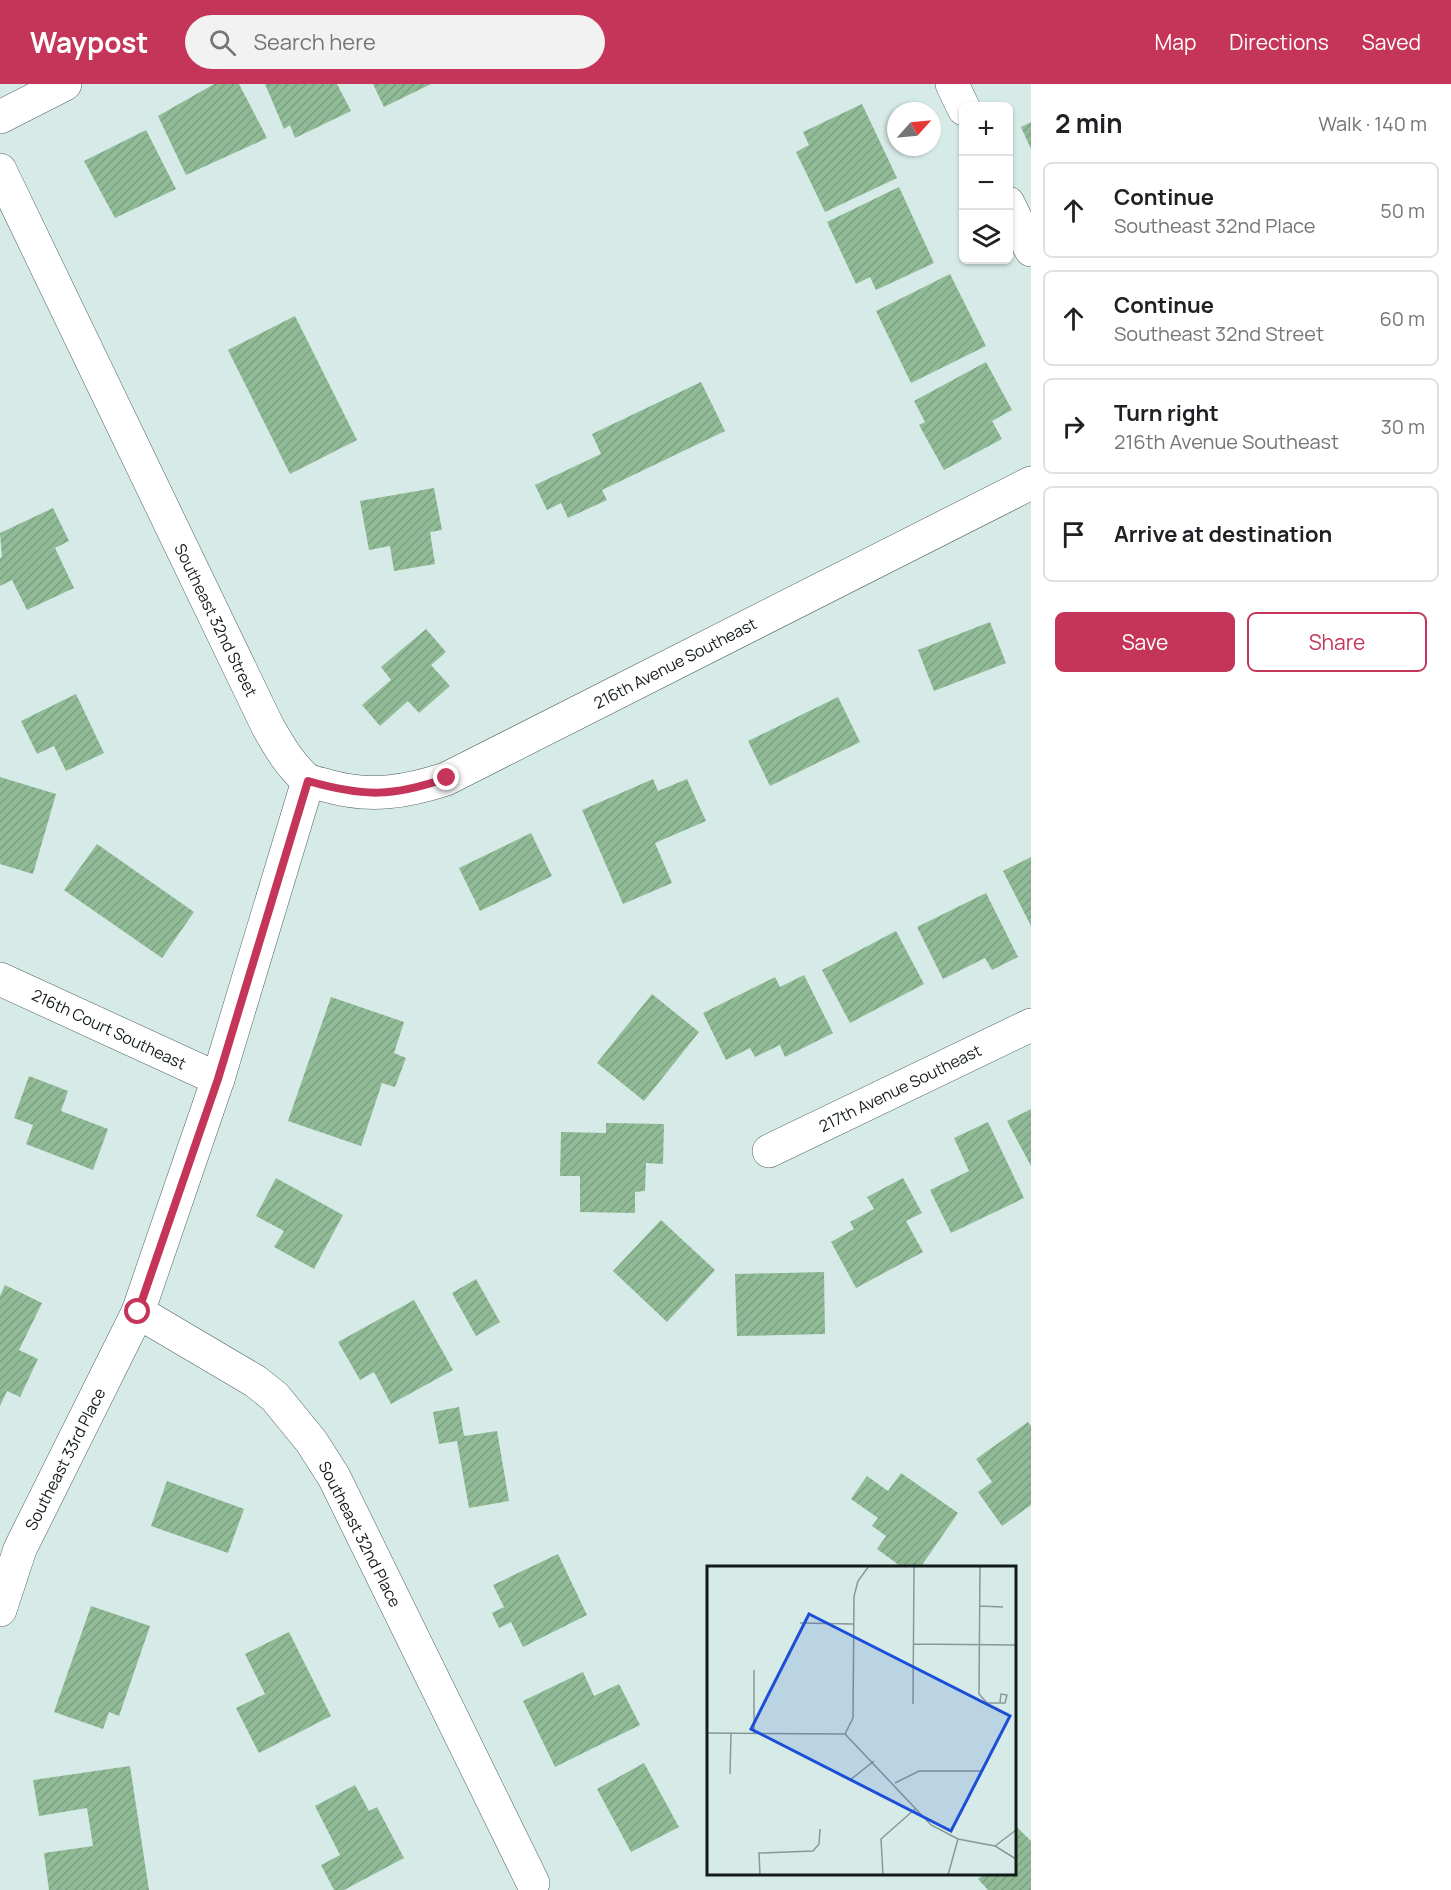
<!DOCTYPE html>
<html lang="en">
<head>
<meta charset="utf-8">
<style>
	:root { --surface:#fff; --page:#f2f2f2; --text:#202124; --muted:#757577; --line:#e0e0e0; --accent:#c53559 }
	body { margin:0; font-family:Manrope,sans-serif; background:var(--page); color:var(--text) }
	.controls { position:absolute; right:18px; top:18px; display:grid; overflow:hidden; border-radius:9px; box-shadow:0 2px 4px #0004 }
	.controls button { width:54px; height:54px; display:grid; place-items:center; padding:0; border:0; border-bottom:2px solid var(--line); background:var(--surface); color:var(--text); font:30px sans-serif }
	.compass { position:absolute; left:887px; top:18px; width:54px; height:54px; border-radius:50%; background:var(--surface); box-shadow:0 2px 4px #0004; rotate:63deg }
	.stop { position:absolute; width:18px; height:18px; margin:-14px; border:4px solid #c53559; border-radius:50%; background:#fff }
	.stop.end { background:#c53559; border-color:#fff; box-shadow:0 2px 6px #0008 }
	.list { margin:0; padding:0; list-style:none }
	h2 { display:flex; justify-content:space-between; align-items:center; height:78px; margin:0; padding:0 24px; font-size:26px }
	h2 small { font-size:20px; font-weight:400; color:var(--muted) }
	.list li { display:grid; grid-template-columns:39px 1fr auto; gap:18px; align-items:center; box-sizing:border-box; height:96px; margin:0 12px 12px; padding:0 12px; border:2px solid var(--line); border-radius:9px }
	.list b { display:block; font-size:22px; white-space:nowrap }
	.list p { margin:0; font-size:20px; white-space:nowrap; color:var(--muted) }
	.list em { font-size:20px; font-style:normal; color:var(--muted) }
	.actions { display:flex; gap:12px; padding:18px 24px }
	.actions a { flex:1; padding:14px 0; border:2px solid var(--accent); border-radius:9px; text-align:center; font-size:21px; color:var(--accent) }
	.actions .main { background:var(--accent); color:#fff }
	.icon { flex:none; width:33px; height:33px; fill:none; stroke:currentColor; stroke-width:2; stroke-linecap:round; stroke-linejoin:round }
	.map { position:relative; flex:none; width:1031px; height:1806px; overflow:hidden }
	header { display:flex; align-items:center; gap:36px; box-sizing:border-box; height:84px; padding:0 30px; background:var(--accent); color:#fff }
	header strong { font-size:28px }
	nav { display:flex; gap:33px; margin-inline-start:auto; font-size:21px }
	.search { width:420px; height:54px; background:var(--page); display:flex; align-items:center; gap:15px; box-sizing:border-box; padding:0 21px; border-radius:33px; color:var(--muted); font-size:22px }
	main { display:flex }
	aside { flex:1; background:var(--surface) }
	.map>svg:first-child { display:block }
	.building { fill:url(#building-hatch) }
	.lines { fill:none; stroke-linecap:round; stroke-linejoin:round }
	.minor-casing { stroke:#51635f; stroke-width:34 }
	.minor { stroke:#fff; stroke-width:33 }
	.route { stroke:#c53559; stroke-width:8 }
	.labels { text-anchor:middle; dominant-baseline:central; stroke-width:6; stroke-linejoin:round; paint-order:stroke }
	.street-label { font-size:16px; fill:#131b1a; stroke:#fff }
	.inset-road { fill:none; stroke:#889895; stroke-width:1.5 }
	.view { fill:#1d4ed8; fill-opacity:0.15; stroke:#1d4ed8; stroke-width:3 }
	.inset-edge { fill:none; stroke:#131b1a; stroke-width:3 }
</style>
</head>
<body>
<header>
<strong>Waypost</strong>
<div class="search"><svg class="icon" aria-label="search" viewBox="0 0 24 24"><circle cx="10" cy="10" r="6"/><path d="M15 15l6 6"/></svg>Search here</div>
<nav><a>Map</a><a>Directions</a><a>Saved</a></nav>
</header>
<main>
<div class="map">
<svg width="1031" height="1806" viewBox="0 0 1031 1806">
	<defs>
		<pattern id="building-hatch" width="6" height="6" patternUnits="userSpaceOnUse" patternTransform="scale(1.5)"><rect width="6" height="6" fill="#91bb96"/><path d="M-1 1l2-2M0 6l6-6M5 7l2-2" fill="none" stroke="#7ca081"/></pattern>
	</defs>
	<rect width="100%" height="100%" fill="#d6ebe7"/>
	<g class="building">
		<polygon points="214,0 239,0 267,54 186,91 158,32"/>
		<polygon points="265,0 337,0 351,27 295,54 290,41 284,45"/>
		<polygon points="373,0 431,0 384,23"/>
		<polygon points="862,20 897,94 825,128 796,68 809,61 803,48"/>
		<polygon points="1031,38 1031,65 1021,43"/>
		<polygon points="146,46 176,105 115,134 84,77"/>
		<polygon points="899,103 934,179 876,206 870,193 856,200 827,138"/>
		<polygon points="950,190 986,262 911,299 876,227"/>
		<polygon points="295,232 357,356 290,390 228,266"/>
		<polygon points="986,278 1012,326 992,337 1002,355 944,386 919,341 925,338 914,317"/>
		<polygon points="701,298 725,347 602,406 607,416 568,434 561,419 547,426 535,401 601,370 592,350"/>
		<polygon points="434,404 442,446 430,448 435,480 394,487 390,462 369,466 360,417"/>
		<polygon points="53,424 69,457 55,464 74,504 27,526 12,496 0,502 0,474 2,473 0,449"/>
		<polygon points="990,538 1006,579 934,607 918,566"/>
		<polygon points="426,545 446,568 431,581 450,602 419,629 408,617 380,642 362,621 391,596 381,583"/>
		<polygon points="76,610 104,669 66,687 54,662 37,670 21,637"/>
		<polygon points="838,613 860,658 770,702 748,657"/>
		<polygon points="0,693 56,710 33,790 0,780"/>
		<polygon points="653,695 658,707 687,695 706,737 655,759 672,799 623,820 582,726"/>
		<polygon points="531,749 552,792 480,827 459,784"/>
		<polygon points="97,760 194,828 162,874 64,806"/>
		<polygon points="1031,773 1031,842 1003,787"/>
		<polygon points="986,809 1018,873 992,886 985,874 943,895 917,843"/>
		<polygon points="896,847 924,900 850,939 822,886"/>
		<polygon points="804,891 833,949 785,973 780,961 755,973 750,964 726,976 703,929 775,893 780,903"/>
		<polygon points="652,910 699,948 644,1017 597,979"/>
		<polygon points="331,913 404,938 394,969 406,974 395,1003 382,999 361,1062 288,1037"/>
		<polygon points="29,992 68,1007 61,1027 108,1045 93,1086 26,1060 33,1041 14,1034"/>
		<polygon points="1031,1025 1031,1082 1007,1037"/>
		<polygon points="988,1038 1024,1114 951,1149 930,1106 969,1087 954,1054"/>
		<polygon points="606,1039 664,1040 663,1080 646,1079 645,1107 635,1108 635,1129 580,1128 580,1092 560,1092 561,1048 606,1049"/>
		<polygon points="276,1094 343,1131 314,1185 274,1163 284,1147 256,1132"/>
		<polygon points="903,1094 922,1129 906,1137 923,1168 856,1204 831,1158 854,1145 850,1138 874,1125 867,1113"/>
		<polygon points="661,1136 715,1186 667,1238 613,1187"/>
		<polygon points="824,1188 825,1250 737,1252 735,1190"/>
		<polygon points="476,1195 500,1238 476,1252 452,1209"/>
		<polygon points="5,1201 42,1219 19,1266 38,1275 20,1313 7,1307 0,1322 0,1212"/>
		<polygon points="414,1216 453,1286 391,1320 374,1288 360,1296 338,1258"/>
		<polygon points="459,1323 464,1352 497,1347 509,1417 469,1424 457,1357 439,1360 433,1328"/>
		<polygon points="1028,1338 1031,1342 1031,1421 1002,1442 978,1408 992,1398 976,1375"/>
		<polygon points="901,1389 958,1429 920,1484 903,1484 877,1465 886,1452 872,1442 878,1434 851,1415 867,1392 888,1407"/>
		<polygon points="167,1397 244,1425 228,1469 151,1442"/>
		<polygon points="558,1470 587,1531 523,1563 511,1538 499,1544 492,1529 504,1523 493,1501"/>
		<polygon points="91,1522 150,1542 119,1632 109,1628 103,1645 54,1628"/>
		<polygon points="289,1548 331,1632 259,1669 236,1624 265,1610 245,1570"/>
		<polygon points="583,1588 594,1612 619,1600 640,1641 555,1683 523,1617"/>
		<polygon points="644,1679 679,1743 631,1768 597,1705"/>
		<polygon points="130,1682 149,1806 49,1806 44,1769 93,1762 87,1724 39,1732 33,1696"/>
		<polygon points="355,1701 369,1727 377,1723 404,1774 344,1806 334,1806 321,1781 340,1771 315,1722"/>
		<polygon points="1014,1740 1031,1757 1031,1806 988,1806 978,1795 984,1790 1014,1790"/>
	</g>
	<g class="lines">
		<g class="minor-casing">
			<g id="minor">
				<polyline points="952,0 964,25"/>
				<polyline points="0,33 65,0"/>
				<path d="M0,86L268,643C279,662 289,680 306,695C312,699 321,700 328,702C370,714 406,708 446,695L1031,399"/>
				<polyline points="1008,119 1031,166"/>
				<polyline points="0,895 218,995"/>
				<polyline points="769,1067 1031,941"/>
				<polyline points="138,1228 255,1297 275,1313 311,1357 334,1393 533,1799"/>
				<polyline points="0,1526 20,1465 138,1228 218,995 308,697"/>
			</g>
		</g>
		<use href="#minor" class="minor"/>
	</g>
	<g class="lines">
		<path class="route" d="M138,1228L218,995L308,697C364,713 392,713 447,694"/>
	</g>
	<g class="labels">
		<g class="street-label">
			<text transform="translate(216 536) rotate(64)">Southeast 32nd Street</text>
			<text transform="translate(675 579) rotate(-27)">216th Avenue Southeast</text>
			<text transform="translate(109 945) rotate(25)">216th Court Southeast</text>
			<text transform="translate(900 1004) rotate(-26)">217th Avenue Southeast</text>
			<text transform="translate(65 1375) rotate(-63)">Southeast 33rd Place</text>
			<text transform="translate(360 1450) rotate(63)">Southeast 32nd Place</text>
		</g>
	</g>
	<g transform="translate(707 1482)">
		<rect width="309" height="309" fill="#d6ebe7"/>
		<path class="inset-road" d="M273,0L272,128L280,137H298L300,129L294,128L293,136M272,40L296,41M93,57L146,58M207,78L309,79M206,138L207,0M0,167L138,168M47,167V104M138,168L224,259L251,273L288,280L309,293M138,168L146,152L147,30L151,15L162,0M23,208L24,167M143,214L167,195M188,217L212,205H274M288,280L309,264M53,309L52,287L106,285L112,278L113,263M176,309L174,273L208,243M241,309L251,273"/>
		<path class="view" d="M102,48L303,150L244,265L44,163Z"/>
		<rect width="309" height="309" class="inset-edge"/>
	</g>
</svg>
<div class="controls">
<button>+</button>
<button>−</button>
<button><svg class="icon" aria-label="layers" viewBox="0 0 24 24"><path d="M12 4l9 5-9 5-9-5zM3 14l9 5 9-5"/></svg></button>
</div>
<svg class="compass" viewBox="-18 -18 36 36"><path d="M0-13l5 13h-10z" fill="#e53935"/><path d="M0 13l5-13h-10z" fill="#757577"/></svg>
<div class="stop" style="left:138px;top:1228px"></div>
<div class="stop end" style="left:447px;top:694px"></div>
</div>
<aside>
<h2>2 min<small>Walk · 140 m</small></h2>
<ul class="list">
<li><svg class="icon" aria-label="ahead" viewBox="0 0 24 24"><path d="M12 20V5M6 11l6-6 6 6"/></svg><div><b>Continue</b><p>Southeast 32nd Place</p></div><em>50 m</em></li>
<li><svg class="icon" aria-label="ahead" viewBox="0 0 24 24"><path d="M12 20V5M6 11l6-6 6 6"/></svg><div><b>Continue</b><p>Southeast 32nd Street</p></div><em>60 m</em></li>
<li><svg class="icon" aria-label="right" viewBox="0 0 24 24"><path d="M7 20v-9h11M14 6l5 5-5 5"/></svg><div><b>Turn right</b><p>216th Avenue Southeast</p></div><em>30 m</em></li>
<li><svg class="icon" aria-label="arrive" viewBox="0 0 24 24"><path d="M6 21V4h12l-3 4 3 4H6"/></svg><div><b>Arrive at destination</b></div></li>
</ul>
<div class="actions"><a class="main">Save</a><a>Share</a></div>
</aside>
</main>
</body>
</html>
